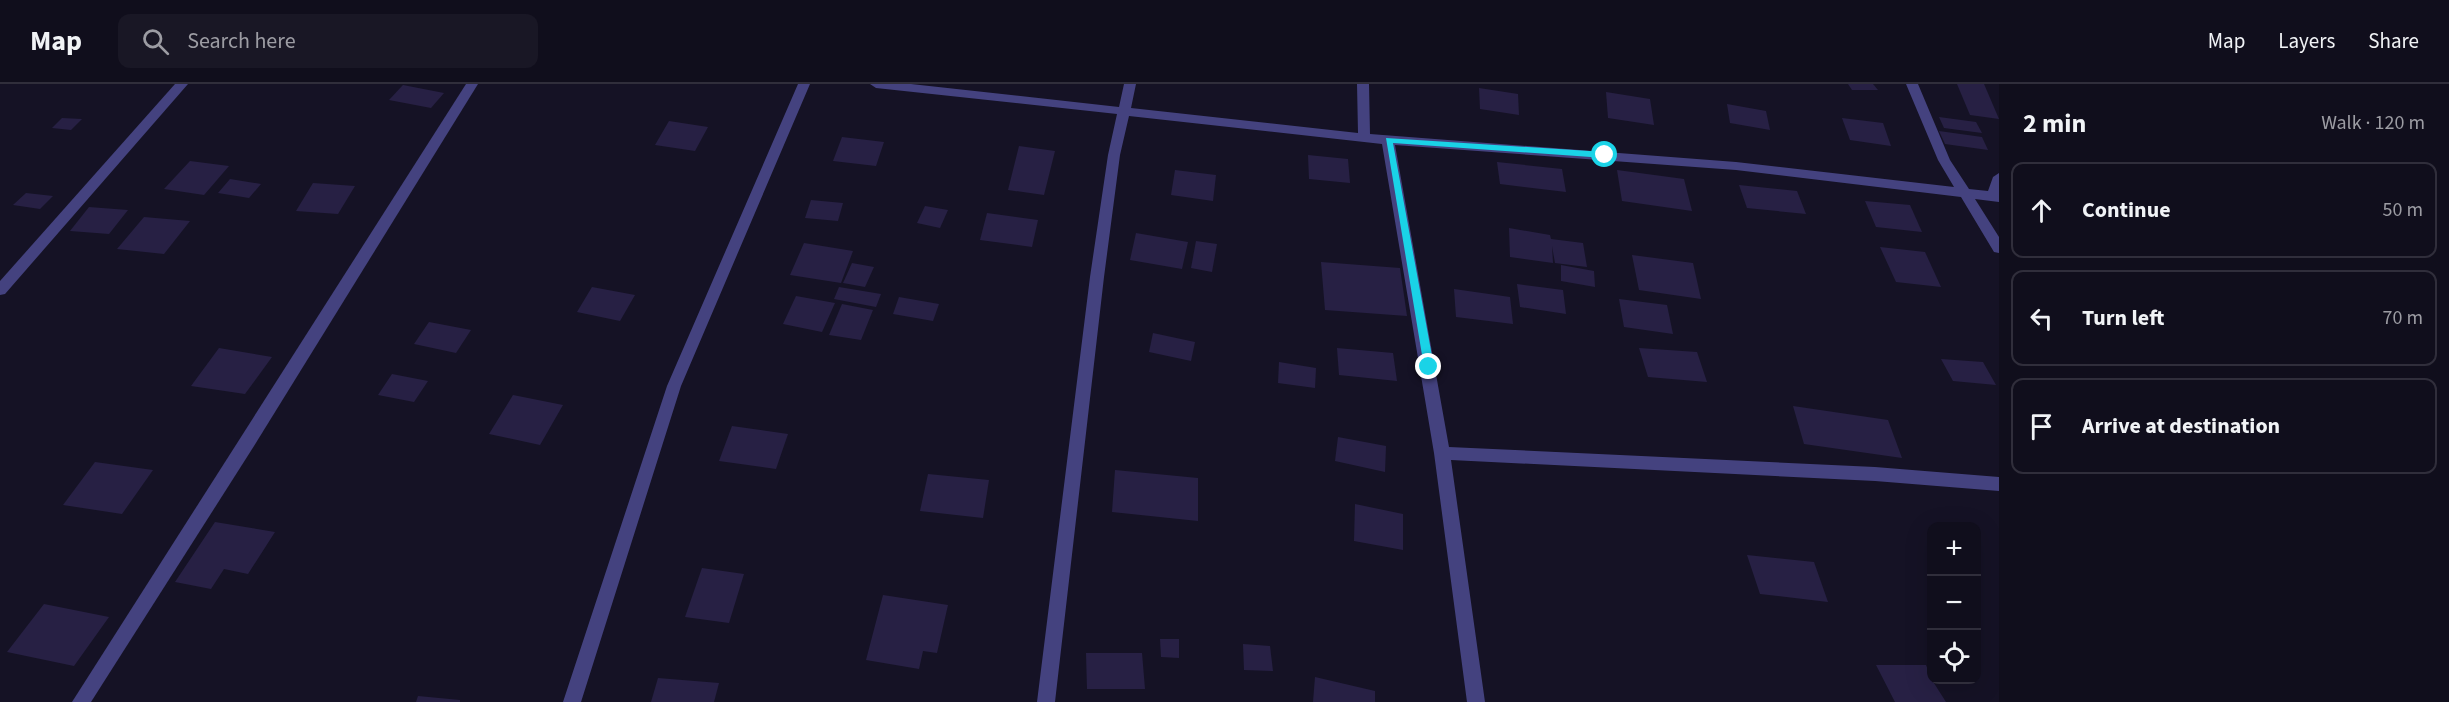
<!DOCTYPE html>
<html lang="en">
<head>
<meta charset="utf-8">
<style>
	:root { --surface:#100e1c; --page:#191725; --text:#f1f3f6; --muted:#9c9ca3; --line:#302e3b }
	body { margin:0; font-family:"Source Sans 3",sans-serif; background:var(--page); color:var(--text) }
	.controls { position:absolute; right:18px; bottom:18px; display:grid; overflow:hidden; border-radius:12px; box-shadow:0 6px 24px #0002 }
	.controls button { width:54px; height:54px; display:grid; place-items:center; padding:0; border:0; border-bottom:2px solid var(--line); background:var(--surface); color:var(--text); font:30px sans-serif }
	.stop { position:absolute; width:18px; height:18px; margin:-14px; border:4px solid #1ad3e7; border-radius:50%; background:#fff }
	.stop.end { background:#1ad3e7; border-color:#fff; box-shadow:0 2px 6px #0008 }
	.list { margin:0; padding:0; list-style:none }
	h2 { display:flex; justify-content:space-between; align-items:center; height:78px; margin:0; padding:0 24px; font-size:26px }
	h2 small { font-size:20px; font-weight:400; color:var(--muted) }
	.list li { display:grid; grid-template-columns:39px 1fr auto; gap:18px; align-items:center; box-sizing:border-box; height:96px; margin:0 12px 12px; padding:0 12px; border:2px solid var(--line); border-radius:12px }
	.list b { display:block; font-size:22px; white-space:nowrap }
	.list em { font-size:20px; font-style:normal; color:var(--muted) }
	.icon { flex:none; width:33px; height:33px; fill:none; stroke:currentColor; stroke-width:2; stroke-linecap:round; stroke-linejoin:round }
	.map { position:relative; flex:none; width:1999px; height:618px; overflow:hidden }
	header { display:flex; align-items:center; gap:36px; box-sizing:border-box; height:84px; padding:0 30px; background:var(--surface); border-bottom:2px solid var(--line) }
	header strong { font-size:28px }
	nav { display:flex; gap:33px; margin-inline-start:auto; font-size:21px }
	.search { width:420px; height:54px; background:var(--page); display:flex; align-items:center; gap:15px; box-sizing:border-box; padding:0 21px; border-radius:12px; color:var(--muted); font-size:22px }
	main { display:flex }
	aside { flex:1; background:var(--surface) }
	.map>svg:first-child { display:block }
	.building { fill:#272044 }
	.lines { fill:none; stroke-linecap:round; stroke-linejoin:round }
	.minor { fill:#44427f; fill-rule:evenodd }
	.route { fill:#1ad3e7 }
</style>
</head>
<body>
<header>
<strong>Map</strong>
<div class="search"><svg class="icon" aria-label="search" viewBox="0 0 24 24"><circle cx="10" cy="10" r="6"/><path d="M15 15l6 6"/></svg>Search here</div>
<nav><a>Map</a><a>Layers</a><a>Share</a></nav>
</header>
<main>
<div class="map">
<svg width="1999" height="618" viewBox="0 0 1999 618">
	<rect width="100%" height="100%" fill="#151225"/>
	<g class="building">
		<polygon points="1848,0 1873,0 1878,6 1852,6"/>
		<polygon points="1957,0 1984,0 1999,35 1970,31"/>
		<polygon points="403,1 444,9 431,24 389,16"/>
		<polygon points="1479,4 1518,10 1519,31 1480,25"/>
		<polygon points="1606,8 1650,15 1654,41 1608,34"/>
		<polygon points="1727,20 1766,27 1770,46 1730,39"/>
		<polygon points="1939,33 1976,38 1982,49 1944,44"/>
		<polygon points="62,34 82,35 71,46 52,44"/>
		<polygon points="1842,34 1883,39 1891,62 1850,56"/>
		<polygon points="669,37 708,43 695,67 655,61"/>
		<polygon points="1939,47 1982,53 1988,66 1945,60"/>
		<polygon points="842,53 884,58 876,82 833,77"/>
		<polygon points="1019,62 1055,67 1044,111 1008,106"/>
		<polygon points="1308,71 1348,75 1350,99 1309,95"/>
		<polygon points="190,77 229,82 204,111 164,105"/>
		<polygon points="1497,78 1562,85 1566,108 1500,100"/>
		<polygon points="1175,86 1216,91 1213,117 1171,111"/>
		<polygon points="1617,86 1684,95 1692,127 1622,117"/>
		<polygon points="230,95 261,100 249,114 218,109"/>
		<polygon points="313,99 355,102 338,130 296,127"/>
		<polygon points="1739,101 1797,107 1806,130 1747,124"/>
		<polygon points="26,109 53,112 40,125 13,121"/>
		<polygon points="811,116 843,119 838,137 805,134"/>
		<polygon points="1865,117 1910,121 1922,148 1876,143"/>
		<polygon points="925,122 948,126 940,144 917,139"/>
		<polygon points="89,123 128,126 109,150 70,147"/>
		<polygon points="987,129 1038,136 1032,163 980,156"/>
		<polygon points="144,133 190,137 164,170 117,165"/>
		<polygon points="1509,144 1550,151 1551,155 1583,159 1587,183 1555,179 1552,162 1553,179 1510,173"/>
		<polygon points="1136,149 1188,158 1182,185 1130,176"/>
		<polygon points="1196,157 1217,160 1212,188 1191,184"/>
		<polygon points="804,159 853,167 841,199 790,191"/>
		<polygon points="1880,163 1925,168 1941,203 1896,198"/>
		<polygon points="1632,171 1693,179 1701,215 1639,206"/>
		<polygon points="1321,178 1400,184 1407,232 1325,226"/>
		<polygon points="852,179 874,183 865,203 843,199"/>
		<polygon points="1561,181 1594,187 1595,203 1561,197"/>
		<polygon points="1517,200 1563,206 1566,230 1520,223"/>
		<polygon points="592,203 635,211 620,237 577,228"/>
		<polygon points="839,203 881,210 876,223 834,215"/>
		<polygon points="1454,205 1510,213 1513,240 1456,233"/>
		<polygon points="796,212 835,219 822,248 783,240"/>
		<polygon points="899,213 939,220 933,237 893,230"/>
		<polygon points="1619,215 1667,221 1673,250 1624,243"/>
		<polygon points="842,220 873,226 861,256 829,251"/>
		<polygon points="429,238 471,246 456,269 414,260"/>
		<polygon points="1153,249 1195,258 1191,277 1149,268"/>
		<polygon points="219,264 272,273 245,310 191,302"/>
		<polygon points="1337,264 1393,269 1397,297 1339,291"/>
		<polygon points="1639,264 1697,268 1707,298 1648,293"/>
		<polygon points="1941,275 1983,278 1996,301 1953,297"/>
		<polygon points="1279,278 1316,284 1315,304 1278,299"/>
		<polygon points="392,290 428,297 414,318 378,311"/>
		<polygon points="513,311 563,321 540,361 489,350"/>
		<polygon points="1793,322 1888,336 1902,374 1804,360"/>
		<polygon points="732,342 788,350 776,385 719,377"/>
		<polygon points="1338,353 1386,362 1385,388 1335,377"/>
		<polygon points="95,378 153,386 122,430 63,421"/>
		<polygon points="1115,386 1198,394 1198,437 1112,428"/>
		<polygon points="928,390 989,396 983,434 920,427"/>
		<polygon points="1355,420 1403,430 1403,466 1354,457"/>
		<polygon points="215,438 275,448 248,490 224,485 211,505 175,498"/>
		<polygon points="1747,471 1814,478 1828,518 1760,510"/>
		<polygon points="702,484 744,490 729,539 685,533"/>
		<polygon points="883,511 948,521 937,569 923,567 919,585 866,576"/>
		<polygon points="44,520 109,533 74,582 7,568"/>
		<polygon points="1160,555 1179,555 1179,574 1161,573"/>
		<polygon points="1243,560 1270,562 1273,587 1244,586"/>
		<polygon points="1086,569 1142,569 1145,605 1087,605"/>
		<polygon points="1876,581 1926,581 1932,596 1946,618 1895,618"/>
		<polygon points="1315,593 1375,607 1375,618 1313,618"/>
		<polygon points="658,594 719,599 714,618 651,618"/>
		<polygon points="418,612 460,616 460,618 416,618"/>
	</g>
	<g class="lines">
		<g class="minor">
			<polygon points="175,0 188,0 5,210 0,211 0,197"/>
			<polygon points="466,0 478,0 254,362 91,618 72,618"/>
			<polygon points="798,0 810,0 681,302 581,618 563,618 667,302"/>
			<polygon points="870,0 911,0 1119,23 1124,0 1136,0 1131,24 1358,49 1357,0 1369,0 1370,50 1736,78 1954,103 1938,76 1906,0 1918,0 1950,76 1969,105 1988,107 1993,93 1999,89 1999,118 1975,115 1999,153 1999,169 1994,168 1961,113 1736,86 1395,61 1449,363 1875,383 1999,393 1999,407 1875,397 1451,376 1485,618 1467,618 1434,369 1382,60 1129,32 1120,71 1104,193 1055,618 1037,618 1090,193 1108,71 1117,30 876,4"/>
		</g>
	</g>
	<polygon class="route" points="1386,54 1605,68 1609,71 1605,74 1393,59 1434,283 1429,287 1424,283"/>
</svg>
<div class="controls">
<button>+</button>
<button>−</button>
<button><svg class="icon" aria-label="locate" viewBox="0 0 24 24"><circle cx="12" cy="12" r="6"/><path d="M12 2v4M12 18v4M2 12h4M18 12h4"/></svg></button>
</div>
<div class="stop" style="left:1605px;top:71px"></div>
<div class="stop end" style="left:1429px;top:283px"></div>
</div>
<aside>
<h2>2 min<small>Walk · 120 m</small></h2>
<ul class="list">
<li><svg class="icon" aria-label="ahead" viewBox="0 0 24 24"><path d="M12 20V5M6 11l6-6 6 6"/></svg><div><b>Continue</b></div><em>50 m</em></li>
<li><svg class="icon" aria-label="left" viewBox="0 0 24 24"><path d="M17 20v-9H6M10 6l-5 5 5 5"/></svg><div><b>Turn left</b></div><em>70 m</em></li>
<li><svg class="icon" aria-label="arrive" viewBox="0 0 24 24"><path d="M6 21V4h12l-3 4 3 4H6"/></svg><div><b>Arrive at destination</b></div></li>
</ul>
</aside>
</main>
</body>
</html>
